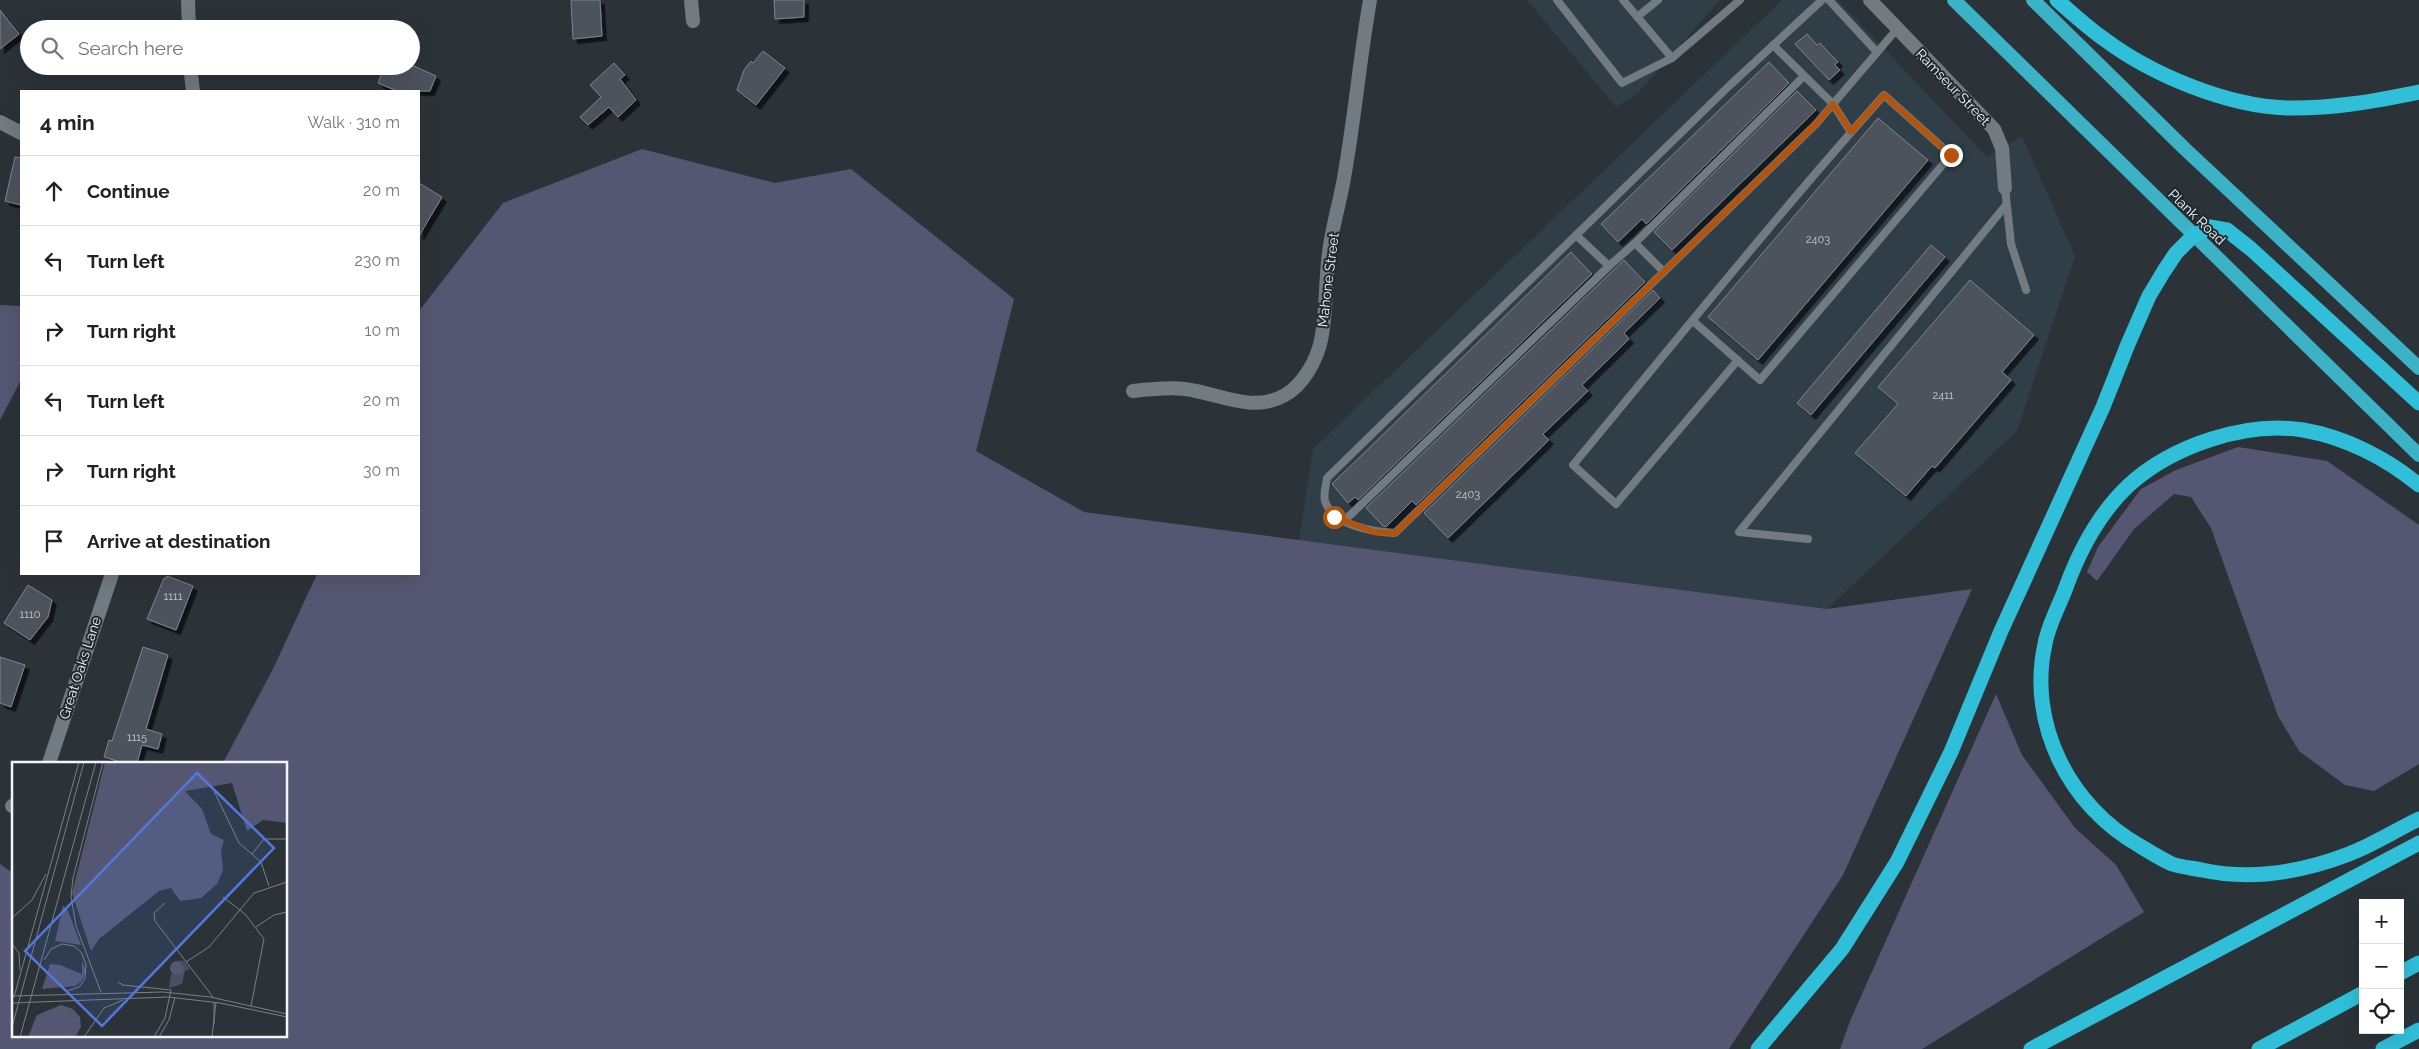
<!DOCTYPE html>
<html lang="en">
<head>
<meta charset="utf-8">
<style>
	:root { --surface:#fff; --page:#f6f6f6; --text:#222; --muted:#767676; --line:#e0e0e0 }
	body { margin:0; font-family:Raleway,sans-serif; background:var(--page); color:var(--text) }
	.controls { position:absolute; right:15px; bottom:15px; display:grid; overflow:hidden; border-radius:0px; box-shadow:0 5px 20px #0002 }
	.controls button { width:45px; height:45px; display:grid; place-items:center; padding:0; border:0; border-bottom:1px solid var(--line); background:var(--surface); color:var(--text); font:25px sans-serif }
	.stop { position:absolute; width:15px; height:15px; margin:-11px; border:4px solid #b45309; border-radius:50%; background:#fff }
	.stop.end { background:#b45309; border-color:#fff; box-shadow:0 1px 5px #0008 }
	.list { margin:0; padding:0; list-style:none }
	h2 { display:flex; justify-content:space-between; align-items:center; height:65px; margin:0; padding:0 20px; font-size:21px }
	h2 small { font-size:16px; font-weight:400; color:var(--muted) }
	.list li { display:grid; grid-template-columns:32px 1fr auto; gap:15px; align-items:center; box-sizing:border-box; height:70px; padding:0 20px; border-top:1px solid var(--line) }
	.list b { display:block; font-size:19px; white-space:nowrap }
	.list em { font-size:16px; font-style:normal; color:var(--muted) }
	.icon { flex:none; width:28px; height:28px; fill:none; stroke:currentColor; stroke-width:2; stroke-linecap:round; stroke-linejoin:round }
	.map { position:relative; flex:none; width:2419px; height:1049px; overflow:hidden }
	.search { position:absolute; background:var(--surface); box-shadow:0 5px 20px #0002; left:20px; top:20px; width:400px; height:55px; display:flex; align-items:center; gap:12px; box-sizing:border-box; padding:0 18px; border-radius:28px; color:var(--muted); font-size:19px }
	.panel { position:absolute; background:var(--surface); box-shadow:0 5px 20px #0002; left:20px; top:90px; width:400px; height:485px; border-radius:0px }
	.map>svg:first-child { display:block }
	.built { fill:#2f3e47 }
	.forest { fill:#555772 }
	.building { fill:#4e535b; stroke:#7f858d; filter:url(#shadow) }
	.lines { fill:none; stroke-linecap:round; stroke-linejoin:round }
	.service { stroke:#727b81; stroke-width:8 }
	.minor { stroke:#727b81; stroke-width:14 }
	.trunk { stroke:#3cb2c6; stroke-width:14 }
	.motorway { stroke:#2fbfd8; stroke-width:15 }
	.route { stroke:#b45309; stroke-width:6 }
	.labels { text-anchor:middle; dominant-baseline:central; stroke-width:4; stroke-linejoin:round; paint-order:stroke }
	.number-label { font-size:11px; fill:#c7ccd1 }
	.street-label { font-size:14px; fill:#eff5f8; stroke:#21292e }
	.inset-road { fill:none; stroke:#798185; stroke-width:1 }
	.view { fill:#5278e0; fill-opacity:0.15; stroke:#5278e0; stroke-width:2.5 }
	.inset-edge { fill:none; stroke:#eff5f8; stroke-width:2.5 }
</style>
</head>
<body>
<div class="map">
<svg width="2419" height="1049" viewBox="0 0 2419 1049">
	<defs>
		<filter id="shadow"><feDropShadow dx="4.5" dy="4.5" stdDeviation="0" flood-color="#0009"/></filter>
	</defs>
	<rect width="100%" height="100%" fill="#2b3339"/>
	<g class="built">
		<polygon points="1527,0 1720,0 1639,92 1616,107"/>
		<polygon points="1782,0 1838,0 1987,157 2022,136 2075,256 2017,431 1827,609 1299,540 1313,449"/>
	</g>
	<g class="forest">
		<polygon points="642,149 775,183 851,169 1014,299 976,451 1084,512 1827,609 1972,589 1843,875 1729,1049 0,1049 0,864 14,874 14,1035 286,1035 286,763 223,763 273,669 317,574 419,574 419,311 503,203"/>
		<polygon points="0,305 21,306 21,380 0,420"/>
		<polygon points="2238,447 2327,461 2419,525 2419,764 2374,791 2345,785 2299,751 2278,716 2211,528 2191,497 2174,494 2134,529 2097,581 2087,572 2098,547 2141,489 2176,470"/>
		<polygon points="1996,694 2022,755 2075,828 2116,865 2144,912 1922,1049 1840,1049 1850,1021"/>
	</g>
	<g class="building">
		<polygon points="571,0 600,0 602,36 573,39"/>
		<polygon points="774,0 804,0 804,17 775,19"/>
		<polygon points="0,10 19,34 0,49"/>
		<polygon points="1807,34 1817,45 1820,43 1838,62 1835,65 1840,70 1829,80 1795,44"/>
		<polygon points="763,51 785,68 756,105 737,90 744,70 751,61 753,63"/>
		<polygon points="1769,62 1789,83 1646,224 1642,219 1618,242 1601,224"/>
		<polygon points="614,63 625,75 620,79 636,100 618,117 609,107 588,125 580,117 601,97 590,85"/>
		<polygon points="385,66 414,66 436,76 430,91 397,91 378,83"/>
		<polygon points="1797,91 1816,110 1672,250 1654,232"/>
		<polygon points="1878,118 1928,160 1758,360 1708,317"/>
		<polygon points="15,157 21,158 21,205 5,201"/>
		<polygon points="419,183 442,197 419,236"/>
		<polygon points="1931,245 1945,257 1811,415 1797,403"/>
		<polygon points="1571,252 1592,274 1358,500 1355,497 1348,503 1332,484"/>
		<polygon points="1624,260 1645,282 1416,505 1412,501 1386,527 1383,526 1366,508"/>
		<polygon points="1970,280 2034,335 2002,372 2011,380 1935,468 1932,466 1906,496 1855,453 1898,404 1878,387"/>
		<polygon points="1653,290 1660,298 1624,333 1629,339 1582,385 1588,391 1543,434 1549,440 1448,538 1424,513"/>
		<polygon points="167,576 193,586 176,630 147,619 164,578 166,579"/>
		<polygon points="28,585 52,600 48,617 30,640 4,623"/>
		<polygon points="143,647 168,655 146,729 162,734 158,749 142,745 137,763 124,763 104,757 109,740 112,741"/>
		<polygon points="0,657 25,665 11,707 0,703"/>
	</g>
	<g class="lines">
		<g class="service">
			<polyline points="1557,0 1622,83 1672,58 1740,0"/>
			<polyline points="1623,0 1672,58"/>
			<path d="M1822,0L1729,86L1327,478C1326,485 1323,495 1325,501C1332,525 1373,532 1395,533L1816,124L1897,29"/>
			<polyline points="1829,0 1877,52"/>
			<polyline points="1637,17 1658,0"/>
			<polyline points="1773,45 1833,104 1851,132"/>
			<polyline points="2005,188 2011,244 2026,290"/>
			<polyline points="1576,235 1609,266 1635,243 1664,272"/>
			<polyline points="1635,243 1804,76"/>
			<path d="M1693,321L1760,380L1951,155L1884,95C1777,215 1676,341 1573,465L1616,504L1738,360"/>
			<polyline points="1344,521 1609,266"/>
			<polyline points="1808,539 1739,532 2006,205"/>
		</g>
		<g class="minor">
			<polyline points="188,0 189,29"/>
			<polyline points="691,0 693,21"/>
			<polyline points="1870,0 1994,129 2002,148 2005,188"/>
			<polyline points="190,66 193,91"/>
			<polyline points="0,122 21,133"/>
			<path d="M1133,391C1150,389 1168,387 1185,389C1218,393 1253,414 1285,395C1303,385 1317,360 1321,340C1327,312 1325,282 1329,253C1332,226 1341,199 1345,172C1355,115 1360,57 1370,0"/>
			<polyline points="49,763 112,574"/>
			<polyline points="12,806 14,805"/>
		</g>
		<g class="trunk">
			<polyline points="1954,0 2419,455"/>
			<polyline points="2033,0 2185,149 2419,368"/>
		</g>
		<g class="motorway">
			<path d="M2057,0C2072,13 2087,27 2104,39C2152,75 2227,106 2287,108C2332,109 2375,101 2419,92"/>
			<path d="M2419,485C2386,458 2345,437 2303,430C2245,421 2172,446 2129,485C2098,514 2079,551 2065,590C2058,608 2048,626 2045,644C2027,724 2070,807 2140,846C2150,852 2161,859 2172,864C2181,867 2192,868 2202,870C2252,881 2302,872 2349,854C2373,845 2396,830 2419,819"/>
			<polyline points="2400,973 2419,963"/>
			<polyline points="1758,1049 1842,949 1897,862 1951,752 2001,631 2103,407 2128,344 2149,296 2164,271 2176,253 2193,236 2210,227 2227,230 2251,249 2419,403"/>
			<polyline points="2031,1049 2419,843"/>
			<polyline points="2259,1049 2363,993"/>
			<polyline points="2383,1049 2419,1030"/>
		</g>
	</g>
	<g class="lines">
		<polyline class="route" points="1334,517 1374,532 1395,533 1816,124 1833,104 1851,132 1884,95 1951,155"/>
	</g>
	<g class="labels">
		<g class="number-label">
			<text x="1818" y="239">2403</text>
			<text x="1943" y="395">2411</text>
			<text x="1468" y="494">2403</text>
			<text x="173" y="596">1111</text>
			<text x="30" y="614">1110</text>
			<text x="137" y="737">1115</text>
		</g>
		<g class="street-label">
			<text transform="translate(1953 87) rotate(46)">Ramseur Street</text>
			<text transform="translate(2197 217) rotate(44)">Plank Road</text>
			<text transform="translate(1328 280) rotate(-83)">Mahone Street</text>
			<text transform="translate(80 668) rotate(-72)">Great Oaks Lane</text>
		</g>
	</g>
	<g transform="translate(12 762)">
		<rect width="275" height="275" fill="#2b3339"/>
		<path d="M167,198L172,199L178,207L173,209L170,222L157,226L159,212L169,210L172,203Z" fill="#4b4d65"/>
		<path d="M93,0H275V61L251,58L235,69L220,21L173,29L190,47L199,72L212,78L209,89L211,108L205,122L189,136L168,139L159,126L147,129L87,177L79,189L60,131ZM51,143L56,149L69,183L43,179ZM70,199L74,209L70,219L63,224L30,227L38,202L48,203L70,212ZM158 206a7 7 0 1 1 14 0a7 7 0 1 1-14 0ZM49,243L61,247L68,255L69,265L63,275H16L25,253Z" fill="#555772"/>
		<path class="inset-road" d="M202,29L227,81L249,100L257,124M240,92L252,77H275M211,135L233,152L252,177L239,244M153,141L142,151L143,159L201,235M0,156L20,138L34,112M244,165L262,153L275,150M0,182L7,191L8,208M32,198L39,187L50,182L62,184L69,190L74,202L73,217L67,225L55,229M174,200L197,185L242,131L275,120M106,220L111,223L159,228L153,256L142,275M89,230L64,164L59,134L61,116L91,0M0,234L151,230L198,235L275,252M2,235L67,0M202,240V262M0,241L156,235L208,241L275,255M0,265L72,0M8,275L84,0M72,275L92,246L111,238M147,275L157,258L163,235M200,275L204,240"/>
		<path class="view" d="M185,11L262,86L90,264L13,189Z"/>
		<rect width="275" height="275" class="inset-edge"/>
	</g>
</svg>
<div class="controls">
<button>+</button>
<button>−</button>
<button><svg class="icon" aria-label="locate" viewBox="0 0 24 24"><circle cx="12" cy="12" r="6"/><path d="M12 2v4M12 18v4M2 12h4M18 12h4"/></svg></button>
</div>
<div class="stop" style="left:1334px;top:517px"></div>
<div class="stop end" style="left:1951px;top:155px"></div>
<div class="search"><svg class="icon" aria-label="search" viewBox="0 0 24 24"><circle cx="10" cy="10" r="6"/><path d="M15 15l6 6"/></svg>Search here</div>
<section class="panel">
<h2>4 min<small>Walk · 310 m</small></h2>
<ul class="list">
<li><svg class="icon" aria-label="ahead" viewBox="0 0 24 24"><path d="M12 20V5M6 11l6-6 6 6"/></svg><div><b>Continue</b></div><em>20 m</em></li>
<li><svg class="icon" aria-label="left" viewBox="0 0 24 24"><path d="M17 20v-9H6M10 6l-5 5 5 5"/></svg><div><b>Turn left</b></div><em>230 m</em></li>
<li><svg class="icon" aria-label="right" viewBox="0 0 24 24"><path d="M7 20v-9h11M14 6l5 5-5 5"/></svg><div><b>Turn right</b></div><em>10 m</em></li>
<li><svg class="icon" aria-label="left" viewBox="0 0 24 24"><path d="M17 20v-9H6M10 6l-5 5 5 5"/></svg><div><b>Turn left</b></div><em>20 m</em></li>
<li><svg class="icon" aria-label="right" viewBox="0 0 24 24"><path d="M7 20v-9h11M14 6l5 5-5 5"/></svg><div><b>Turn right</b></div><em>30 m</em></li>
<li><svg class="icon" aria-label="arrive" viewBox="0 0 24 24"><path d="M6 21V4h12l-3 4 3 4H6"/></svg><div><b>Arrive at destination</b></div></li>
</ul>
</section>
</div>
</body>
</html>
